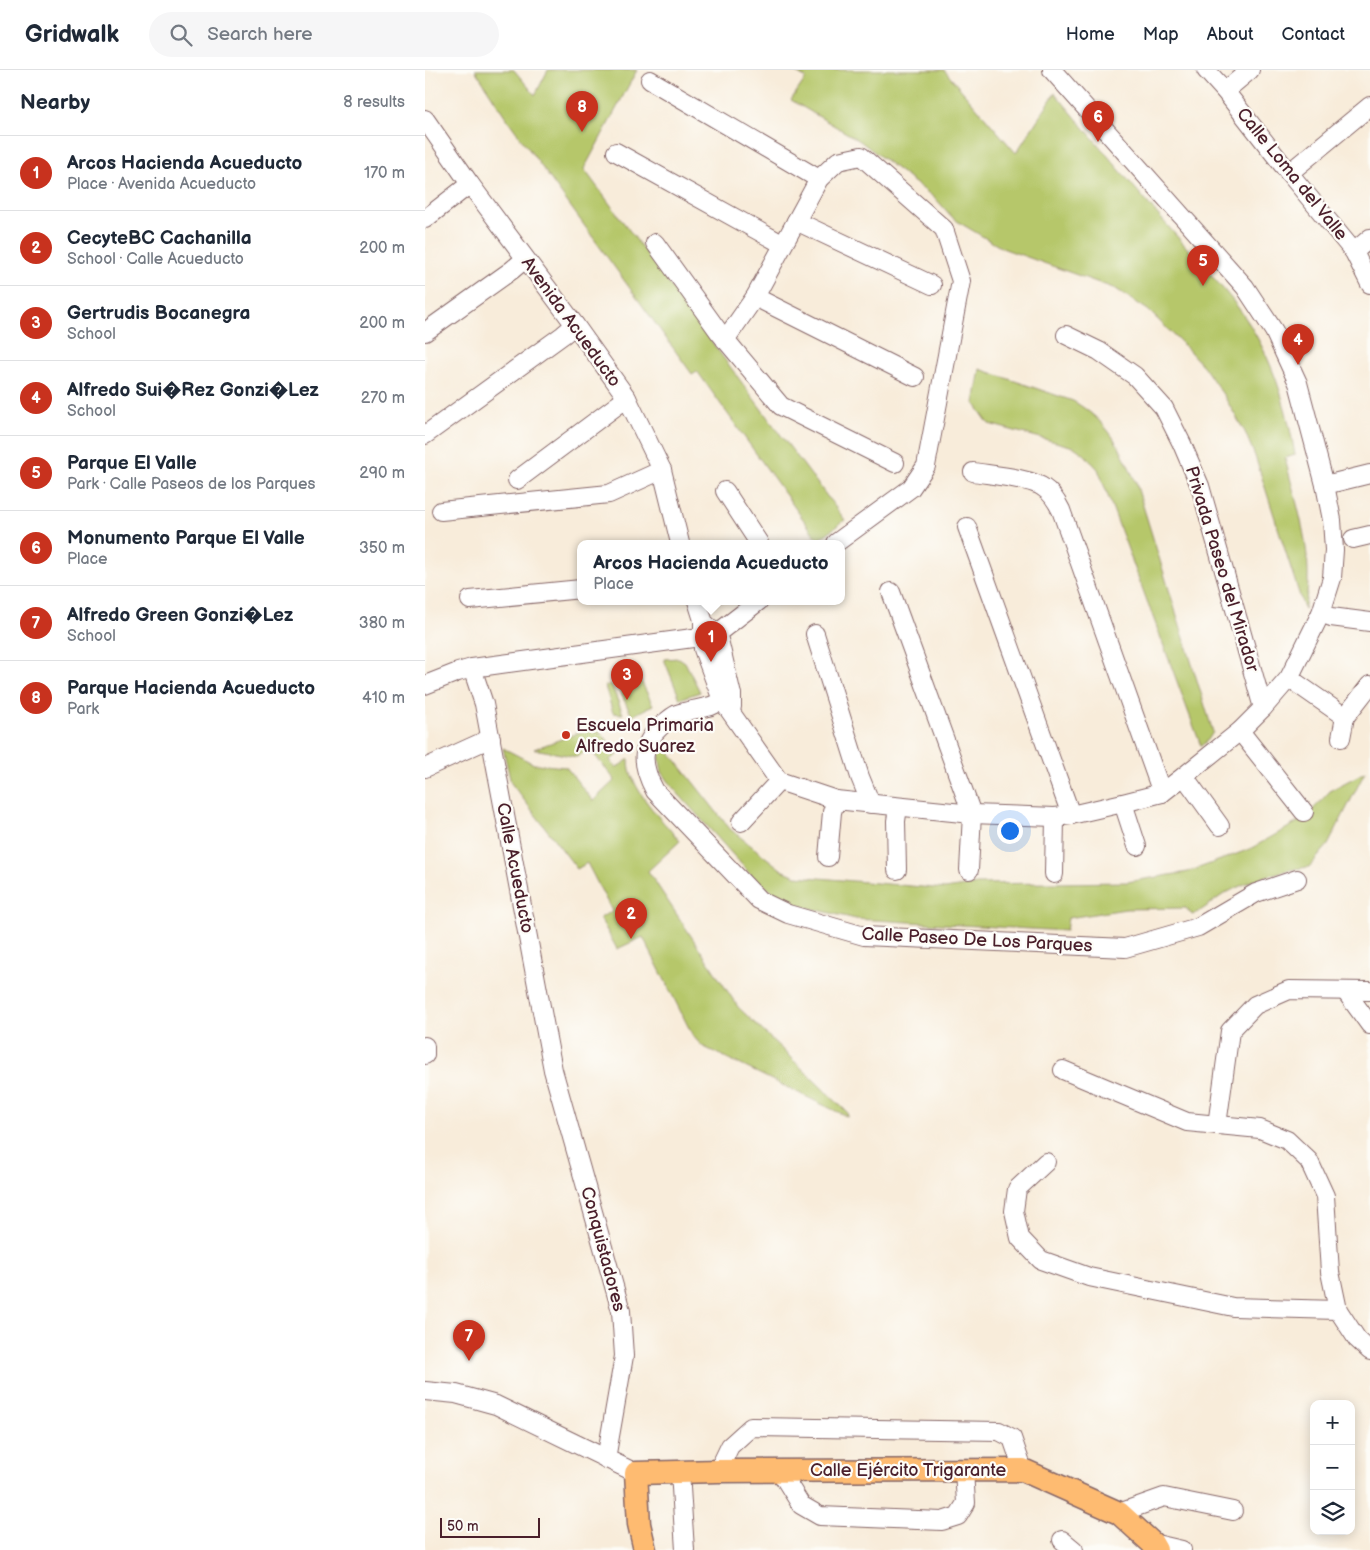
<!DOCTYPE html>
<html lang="en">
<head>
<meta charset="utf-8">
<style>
	:root { --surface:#fff; --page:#f6f6f7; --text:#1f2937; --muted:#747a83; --line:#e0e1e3; --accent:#c8321e }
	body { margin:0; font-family:"Balsamiq Sans",sans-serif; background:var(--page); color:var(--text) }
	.controls { position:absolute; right:15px; bottom:15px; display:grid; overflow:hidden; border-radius:10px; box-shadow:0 2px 12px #0003 }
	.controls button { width:45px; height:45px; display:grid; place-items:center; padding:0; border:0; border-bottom:1px solid var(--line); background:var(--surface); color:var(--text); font:25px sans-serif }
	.scale { position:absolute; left:15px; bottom:12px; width:100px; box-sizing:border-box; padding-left:5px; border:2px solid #4a1f2b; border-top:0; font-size:14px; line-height:18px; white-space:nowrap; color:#4a1f2b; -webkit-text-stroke:4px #fdfcf7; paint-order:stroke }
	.you { position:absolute; left:584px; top:760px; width:18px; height:18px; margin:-12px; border:4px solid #fff; border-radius:50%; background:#1a73e8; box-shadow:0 0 0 8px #1a73e833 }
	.badge { display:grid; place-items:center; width:32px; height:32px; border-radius:50%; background:var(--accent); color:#fff; font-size:16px; font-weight:700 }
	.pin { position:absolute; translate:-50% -41px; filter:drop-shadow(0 1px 2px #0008) }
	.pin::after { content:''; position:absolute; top:26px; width:18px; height:15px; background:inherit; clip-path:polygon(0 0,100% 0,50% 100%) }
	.popup { position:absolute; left:152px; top:470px; width:268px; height:65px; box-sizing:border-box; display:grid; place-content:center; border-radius:10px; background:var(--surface); filter:drop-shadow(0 1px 4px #0005); font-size:16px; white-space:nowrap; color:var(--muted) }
	.popup b { font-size:19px; color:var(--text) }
	.popup::after { content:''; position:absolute; left:50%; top:100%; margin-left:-10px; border:10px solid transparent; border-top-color:var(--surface) }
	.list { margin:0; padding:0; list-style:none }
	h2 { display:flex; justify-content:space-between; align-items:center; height:65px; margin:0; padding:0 20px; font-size:21px }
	h2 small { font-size:16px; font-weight:400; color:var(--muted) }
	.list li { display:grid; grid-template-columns:32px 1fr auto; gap:15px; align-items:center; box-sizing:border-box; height:75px; padding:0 20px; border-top:1px solid var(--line) }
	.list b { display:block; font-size:19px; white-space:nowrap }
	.list p { margin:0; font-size:16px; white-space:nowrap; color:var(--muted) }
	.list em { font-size:16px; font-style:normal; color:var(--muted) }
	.icon { flex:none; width:28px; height:28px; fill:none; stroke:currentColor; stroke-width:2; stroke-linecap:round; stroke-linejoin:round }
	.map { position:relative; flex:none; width:945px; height:1480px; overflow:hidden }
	header { display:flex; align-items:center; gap:30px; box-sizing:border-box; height:70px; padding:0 25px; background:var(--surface); border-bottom:1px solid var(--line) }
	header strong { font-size:24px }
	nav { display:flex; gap:28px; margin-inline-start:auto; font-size:18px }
	.search { width:350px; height:45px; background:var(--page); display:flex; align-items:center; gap:12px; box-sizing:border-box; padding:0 18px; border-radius:28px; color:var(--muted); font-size:19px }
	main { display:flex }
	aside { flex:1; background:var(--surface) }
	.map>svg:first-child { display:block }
	.green { fill:#b6c76b; stroke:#80734b }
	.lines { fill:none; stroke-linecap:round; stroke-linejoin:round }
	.minor-casing { stroke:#876768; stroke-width:20 }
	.major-casing { stroke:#876768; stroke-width:25 }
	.minor { stroke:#fff; stroke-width:18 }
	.major { stroke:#febb71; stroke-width:22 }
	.poi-dot { fill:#c8321e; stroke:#fdfcf7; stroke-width:2 }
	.labels { text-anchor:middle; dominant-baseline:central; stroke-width:4.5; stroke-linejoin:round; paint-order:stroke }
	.street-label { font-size:18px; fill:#4a1f2b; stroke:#fdfcf7 }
	.poi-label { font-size:18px; fill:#4a1f2b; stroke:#fdfcf7; text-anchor:start }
</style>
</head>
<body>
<header>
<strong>Gridwalk</strong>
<div class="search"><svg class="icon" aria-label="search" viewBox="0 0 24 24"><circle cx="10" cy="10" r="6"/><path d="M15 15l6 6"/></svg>Search here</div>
<nav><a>Home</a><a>Map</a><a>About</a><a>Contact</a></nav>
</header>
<main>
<aside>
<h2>Nearby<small>8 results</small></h2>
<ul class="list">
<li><span class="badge">1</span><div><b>Arcos Hacienda Acueducto</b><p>Place · Avenida Acueducto</p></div><em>170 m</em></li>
<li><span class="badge">2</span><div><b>CecyteBC Cachanilla</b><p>School · Calle Acueducto</p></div><em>200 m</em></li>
<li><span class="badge">3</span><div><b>Gertrudis Bocanegra</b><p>School</p></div><em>200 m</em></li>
<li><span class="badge">4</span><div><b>Alfredo Sui�Rez Gonzi�Lez</b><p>School</p></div><em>270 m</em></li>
<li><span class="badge">5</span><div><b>Parque El Valle</b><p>Park · Calle Paseos de los Parques</p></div><em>290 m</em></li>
<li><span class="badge">6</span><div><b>Monumento Parque El Valle</b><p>Place</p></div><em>350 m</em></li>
<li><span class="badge">7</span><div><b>Alfredo Green Gonzi�Lez</b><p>School</p></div><em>380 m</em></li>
<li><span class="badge">8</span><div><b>Parque Hacienda Acueducto</b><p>Park</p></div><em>410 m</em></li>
</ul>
</aside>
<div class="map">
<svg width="945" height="1480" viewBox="0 0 945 1480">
	<rect width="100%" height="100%" fill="#fdfcf7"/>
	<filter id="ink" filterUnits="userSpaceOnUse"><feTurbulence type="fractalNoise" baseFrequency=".02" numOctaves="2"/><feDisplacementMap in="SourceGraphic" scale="10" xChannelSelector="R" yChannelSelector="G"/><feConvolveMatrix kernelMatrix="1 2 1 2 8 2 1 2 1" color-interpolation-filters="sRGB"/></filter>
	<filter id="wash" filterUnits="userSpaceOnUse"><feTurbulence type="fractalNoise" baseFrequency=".0096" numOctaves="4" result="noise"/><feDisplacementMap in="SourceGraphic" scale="20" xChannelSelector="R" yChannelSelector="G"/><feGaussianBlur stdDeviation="1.12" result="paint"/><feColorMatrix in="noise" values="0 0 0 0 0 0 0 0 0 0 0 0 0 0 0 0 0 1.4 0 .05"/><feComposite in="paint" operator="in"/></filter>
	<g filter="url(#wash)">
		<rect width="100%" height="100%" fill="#f8ecda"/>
		<g class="green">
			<polygon points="50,0 89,0 110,25 123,0 212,0 159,99 346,352 420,450 393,470 272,301 267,304 82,49"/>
			<path d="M365,0H519L591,83L630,23C672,73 713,123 756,171C783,203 814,232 833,269C853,306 863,344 870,385L860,388C871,434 892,491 879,539L830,386L820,362L799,326L779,297L755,271L723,240L691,219L577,178L535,153L527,147L511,129L435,71L366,30L381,8Z"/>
			<path d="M555,299L648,331C684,352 695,376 711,413L788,662L783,670L776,676L673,399L659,384L649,377L564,354L549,333Z"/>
			<polygon points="254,588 260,592 275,622 255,629 239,589"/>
			<polygon points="209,597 228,635 207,646 188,607"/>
			<polygon points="186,614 198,644 188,643 180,616"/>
			<path d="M161,660L163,662L174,661L191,681L193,685L185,690L191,698L204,689C203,718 237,750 255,771L223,801L313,937L422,1042L423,1047L277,976L268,966L218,867L192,879L175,848L187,841L162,793L152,799L86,713L78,678L109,694L141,697L168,731L190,710L164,678L152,687L109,679Z"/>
			<path d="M238,674L305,759L357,800L371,806L520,819L552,814L702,812L763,802L825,779L880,748L906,720L940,702L903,775L884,797C855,800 825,810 799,824C788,831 779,840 767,845L761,838L701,839L643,848L641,861L431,849L380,837L355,828L326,805L249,719L237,702L235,692L234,683Z"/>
		</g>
	</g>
	<g filter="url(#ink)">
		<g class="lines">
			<g class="minor-casing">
				<g id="minor">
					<polyline points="781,0 800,21 864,103 929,182 945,214"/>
					<polyline points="225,10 394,109"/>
					<polyline points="800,21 825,0"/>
					<polyline points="0,49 45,114 150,255 202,328 237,400 255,473"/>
					<polyline points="191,82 357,174"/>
					<polyline points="864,103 945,36"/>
					<polyline points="0,149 45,114"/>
					<polyline points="371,151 507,215"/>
					<polyline points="230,173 294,262 356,336 470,393"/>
					<polyline points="929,182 945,168"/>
					<polyline points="330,227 490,307"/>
					<polyline points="0,262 87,200 100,189"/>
					<polyline points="641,265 674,281 710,306 739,338 757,374 775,416 838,638"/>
					<polyline points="300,270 330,227 394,109 413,91 436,86 519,159 536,211 501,396 486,418 411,473"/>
					<polyline points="0,365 138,265 150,255"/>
					<path d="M548,402C566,405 606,408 619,418C627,423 632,432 636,440L737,723"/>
					<polyline points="92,410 202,328"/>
					<polyline points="900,415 945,404"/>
					<polyline points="300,421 334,473"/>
					<polyline points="16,441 184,424 237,400"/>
					<polyline points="542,457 646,745"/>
					<polyline points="928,469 945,465"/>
					<polyline points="466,522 547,744 544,800"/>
					<polyline points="45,530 156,519"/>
					<polyline points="272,531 278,550 278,579 297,630 354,711 411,730 547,744 630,747 646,745 698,733 737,723 759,706 815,661 838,638 864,608 896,543 907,508 909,480 907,450 900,415 873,313 849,261 820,217 627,0"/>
					<polyline points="896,543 906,547 945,552"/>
					<polyline points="283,556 294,570 307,625 307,637"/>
					<polyline points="390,564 435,707 446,734"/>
					<polyline points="47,598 59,634 128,1000 196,1241 199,1286 181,1389"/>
					<polyline points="864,608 920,647"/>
					<polyline points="0,615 33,602 47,598 290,565 334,531"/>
					<path d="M307,625C300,629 293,633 286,636C275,639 263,640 252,644C246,647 242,651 237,655C214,676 216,695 230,721L334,830L363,844L439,866L700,878L773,857L831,823L872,809"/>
					<polyline points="815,661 879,742"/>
					<polyline points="916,668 920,647 945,615"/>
					<polyline points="0,698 66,668"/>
					<polyline points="759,706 795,756"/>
					<polyline points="698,733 712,776"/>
					<polyline points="316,752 354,711"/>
					<polyline points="403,787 407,742 411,730"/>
					<polyline points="472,800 471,751 473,737"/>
					<polyline points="629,804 630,747"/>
					<polyline points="921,922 945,955"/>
					<polyline points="0,976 0,985"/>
					<polyline points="638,1000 762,1052 835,1059 862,1070 884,1091 900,1126 905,1202 913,1240 932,1269 945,1281"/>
					<polyline points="792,1055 805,961 830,935 864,920 945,921"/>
					<polyline points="621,1092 592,1119 589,1141 595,1168 616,1190 664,1207 808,1237 913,1240"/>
					<polyline points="0,1321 31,1324 71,1335 211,1403"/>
					<polyline points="293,1401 305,1376 326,1357 574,1361 587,1368 598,1400"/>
					<polyline points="355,1401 376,1435 395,1446 517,1451 533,1446 541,1433 539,1400"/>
					<polyline points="255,1402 260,1480"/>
					<polyline points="694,1443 739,1427 808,1441"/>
					<polyline points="637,1470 649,1480"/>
					<polyline points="727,1473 757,1480"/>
				</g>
			</g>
			<g class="major-casing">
				<polyline id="major" points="220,1480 214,1454 211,1403 293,1401 598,1400 694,1443 727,1473 731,1480"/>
			</g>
			<use href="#minor" class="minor"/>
			<use href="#major" class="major"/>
		</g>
	</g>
	<circle class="poi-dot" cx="141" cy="665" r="5"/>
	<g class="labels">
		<g class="street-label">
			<text transform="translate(867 104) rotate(51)">Calle Loma del Valle</text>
			<text transform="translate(146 252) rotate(54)">Avenida Acueducto</text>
			<text transform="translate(797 499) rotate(73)">Privada Paseo del Mirador</text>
			<text transform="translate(90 798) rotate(79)">Calle Acueducto</text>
			<text transform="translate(552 870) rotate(3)">Calle Paseo De Los Parques</text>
			<text transform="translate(178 1179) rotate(75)">Conquistadores</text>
			<text x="483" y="1400">Calle Ejército Trigarante</text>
		</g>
		<g class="poi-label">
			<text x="151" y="655">Escuela Primaria<tspan x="151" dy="21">Alfredo Suarez</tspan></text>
		</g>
	</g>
</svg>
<div class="controls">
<button>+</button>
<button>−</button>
<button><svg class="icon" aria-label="layers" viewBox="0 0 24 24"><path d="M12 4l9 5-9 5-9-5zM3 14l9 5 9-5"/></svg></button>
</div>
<div class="scale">50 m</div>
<div class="you"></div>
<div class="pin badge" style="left:286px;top:592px">1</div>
<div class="popup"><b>Arcos Hacienda Acueducto</b>Place</div>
<div class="pin badge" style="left:206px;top:869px">2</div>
<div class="pin badge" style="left:202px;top:630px">3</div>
<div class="pin badge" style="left:873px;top:295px">4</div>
<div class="pin badge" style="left:778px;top:216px">5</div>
<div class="pin badge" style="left:673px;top:72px">6</div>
<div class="pin badge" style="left:44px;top:1291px">7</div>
<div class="pin badge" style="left:157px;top:62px">8</div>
</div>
</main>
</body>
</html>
